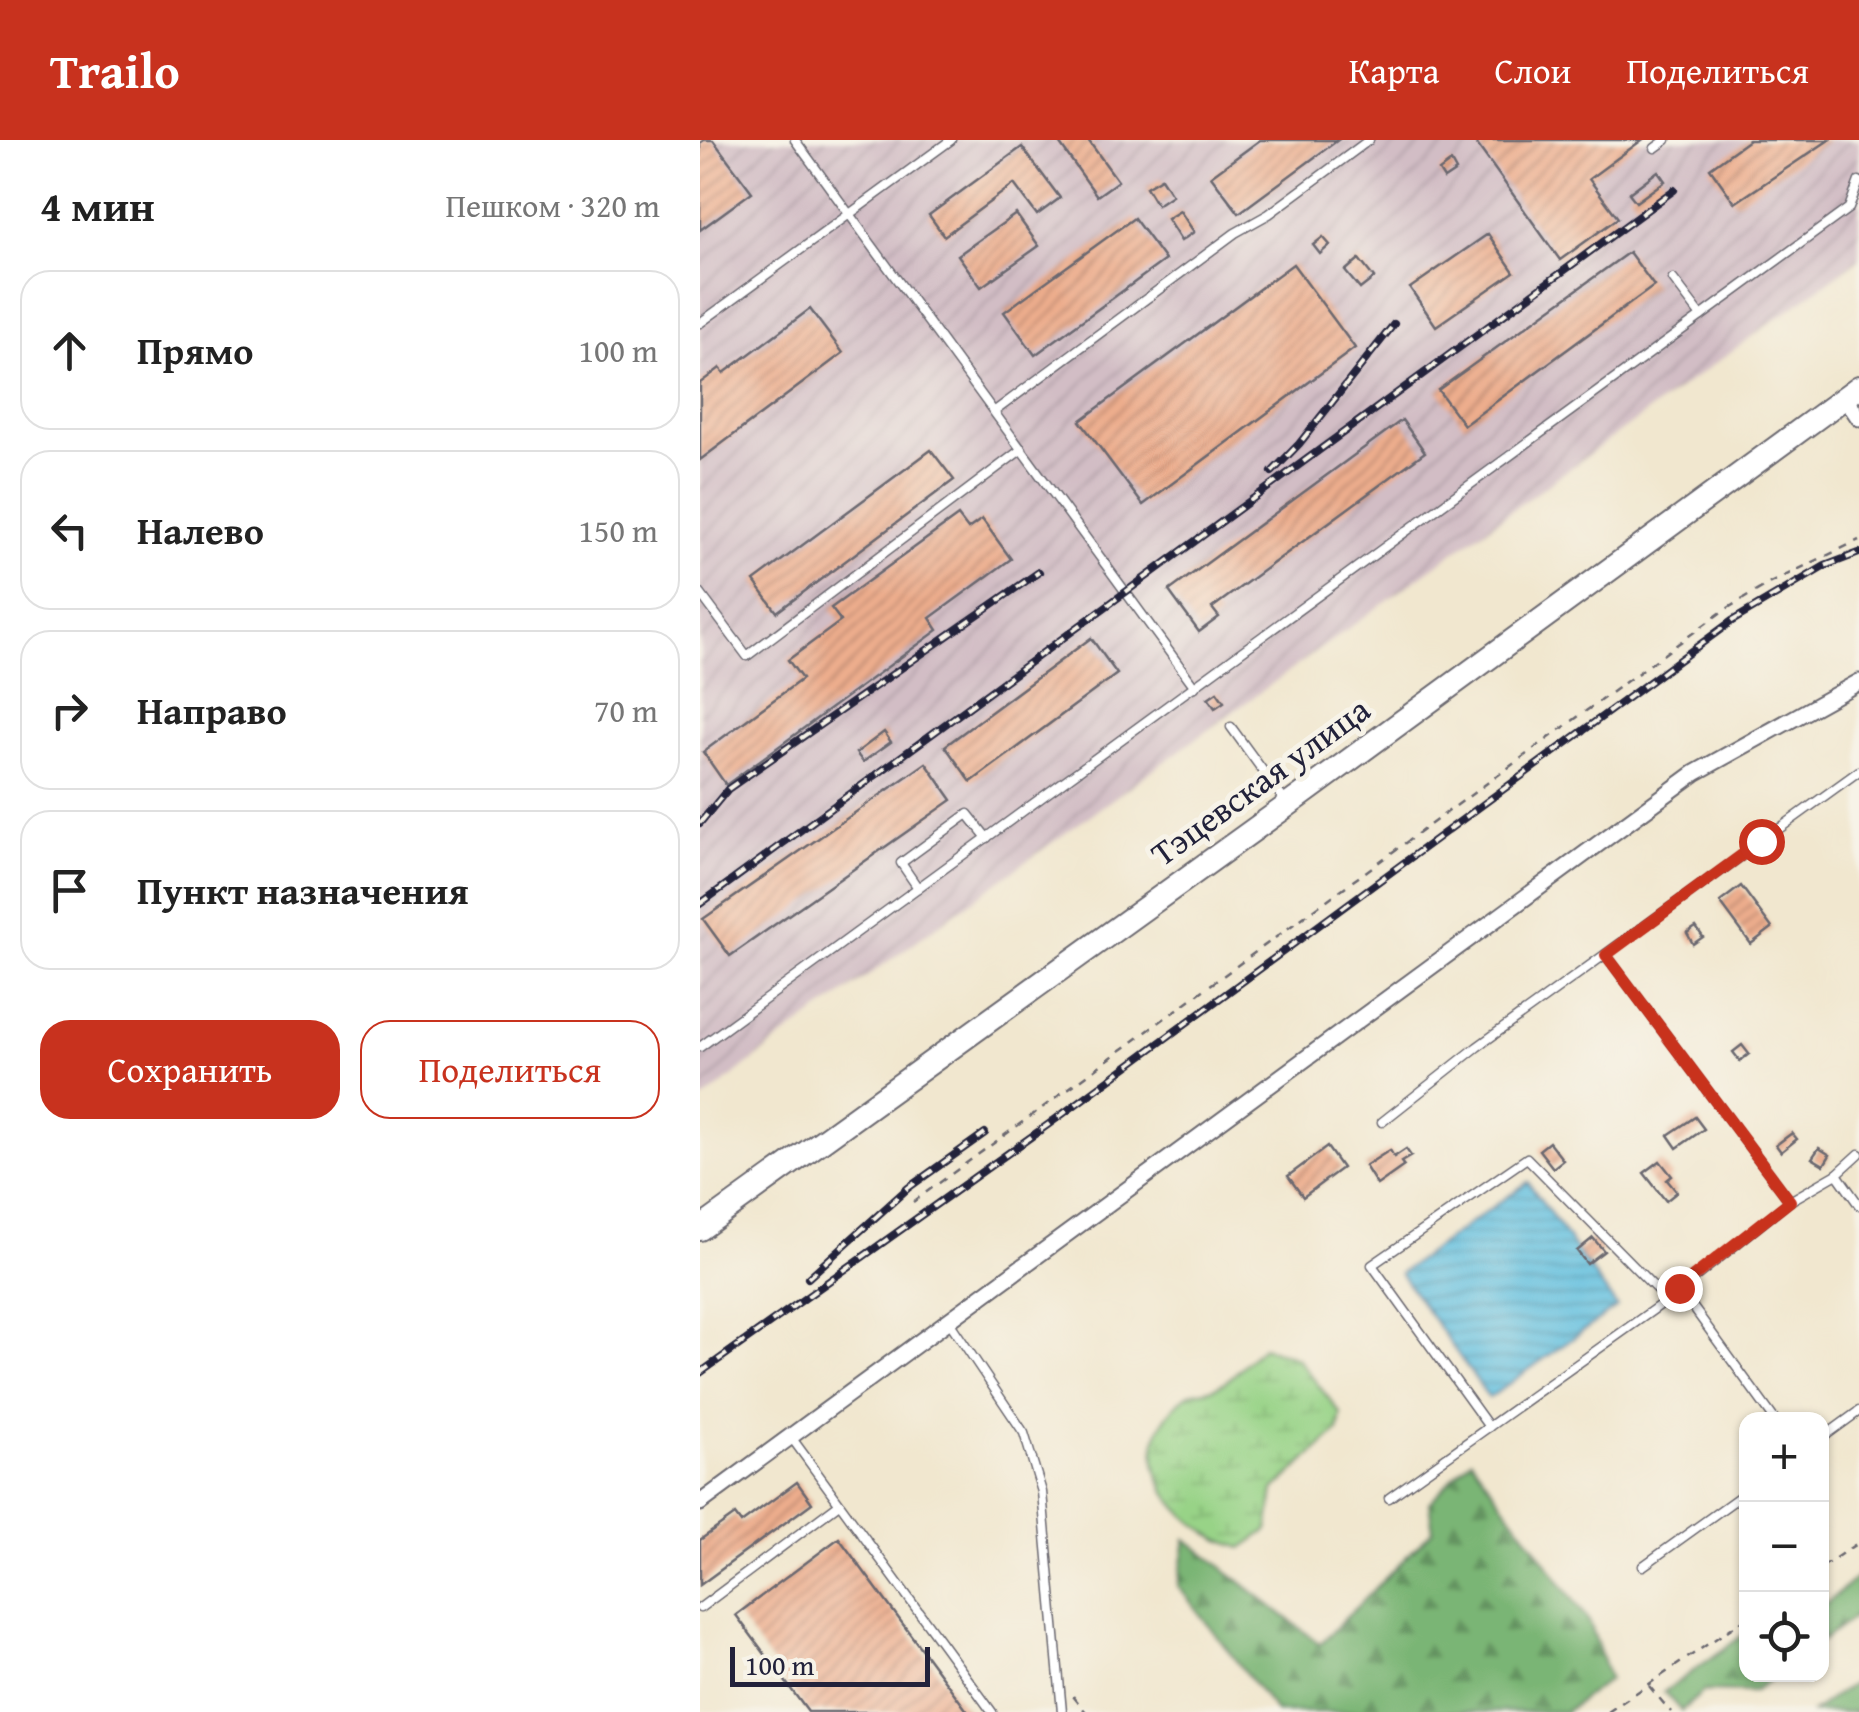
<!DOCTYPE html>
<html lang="ru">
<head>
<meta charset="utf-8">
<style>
	:root { --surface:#fff; --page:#f6f6f6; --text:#222; --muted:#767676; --line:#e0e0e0; --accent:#c8321e }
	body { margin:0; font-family:"Gentium Book Plus",serif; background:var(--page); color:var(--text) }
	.controls { position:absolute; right:30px; bottom:30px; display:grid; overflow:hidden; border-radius:20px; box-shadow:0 2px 8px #0004 }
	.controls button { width:90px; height:90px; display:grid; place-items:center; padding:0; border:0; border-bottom:2px solid var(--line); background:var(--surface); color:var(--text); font:50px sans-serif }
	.scale { position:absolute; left:30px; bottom:25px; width:200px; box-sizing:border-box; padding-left:10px; border:5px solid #22223b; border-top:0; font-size:28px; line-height:35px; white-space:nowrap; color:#22223b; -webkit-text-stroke:8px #f7f3e8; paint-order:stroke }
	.stop { position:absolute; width:30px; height:30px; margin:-22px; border:8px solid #c8321e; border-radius:50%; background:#fff }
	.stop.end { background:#c8321e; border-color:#fff; box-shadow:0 2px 10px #0008 }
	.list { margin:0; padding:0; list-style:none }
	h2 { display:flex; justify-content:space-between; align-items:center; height:130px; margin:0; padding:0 40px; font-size:42px }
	h2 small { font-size:32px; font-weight:400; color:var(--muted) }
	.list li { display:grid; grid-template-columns:65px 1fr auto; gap:30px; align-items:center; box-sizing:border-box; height:160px; margin:0 20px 20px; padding:0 20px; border:2px solid var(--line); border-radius:30px }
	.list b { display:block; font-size:38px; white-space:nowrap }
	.list em { font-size:32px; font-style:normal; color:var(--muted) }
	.actions { display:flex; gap:20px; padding:30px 40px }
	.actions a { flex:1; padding:22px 0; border:2px solid var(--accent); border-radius:30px; text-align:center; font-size:35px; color:var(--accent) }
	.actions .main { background:var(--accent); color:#fff }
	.icon { flex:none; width:55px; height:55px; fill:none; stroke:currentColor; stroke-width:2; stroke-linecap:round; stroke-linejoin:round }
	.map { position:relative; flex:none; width:1159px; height:1572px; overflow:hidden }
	header { display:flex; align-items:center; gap:60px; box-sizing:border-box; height:140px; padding:0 50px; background:var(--accent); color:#fff }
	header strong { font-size:48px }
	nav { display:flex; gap:55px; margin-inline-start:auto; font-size:35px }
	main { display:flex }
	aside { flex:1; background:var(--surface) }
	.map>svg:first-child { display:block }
	.industrial { fill:url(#industrial-furrows) }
	.forest { fill:url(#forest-firs); stroke:#4e6c58; stroke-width:2.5 }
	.wetland { fill:url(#wetland-marsh); stroke:#5d7a61; stroke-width:2.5 }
	.water { fill:url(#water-rules); stroke:#42708d; stroke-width:2.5 }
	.building { fill:url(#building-hatch) }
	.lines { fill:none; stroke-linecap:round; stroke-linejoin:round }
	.lane-casing { stroke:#6a676f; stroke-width:11 }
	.street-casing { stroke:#6a676f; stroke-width:19 }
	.secondary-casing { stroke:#6a676f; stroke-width:26 }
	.path { stroke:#6a676f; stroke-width:2.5; stroke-dasharray:8 8; stroke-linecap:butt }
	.lane { stroke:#fff; stroke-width:8 }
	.street { stroke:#fff; stroke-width:15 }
	.secondary { stroke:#fff; stroke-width:22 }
	.rail-casing { stroke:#22223b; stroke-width:8 }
	.rail { stroke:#f7f3e8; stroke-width:4; stroke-dasharray:11; stroke-linecap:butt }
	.route { stroke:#c8321e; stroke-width:12 }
	.labels { text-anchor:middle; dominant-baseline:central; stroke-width:10; stroke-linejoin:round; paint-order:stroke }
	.street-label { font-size:35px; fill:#22223b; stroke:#f7f3e8 }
</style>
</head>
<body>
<header>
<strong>Trailo</strong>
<nav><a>Карта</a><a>Слои</a><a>Поделиться</a></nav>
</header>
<main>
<aside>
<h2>4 мин<small>Пешком · 320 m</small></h2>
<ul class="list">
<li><svg class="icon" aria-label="ahead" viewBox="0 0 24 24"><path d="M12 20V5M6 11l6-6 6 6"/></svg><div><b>Прямо</b></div><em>100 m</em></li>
<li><svg class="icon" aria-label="left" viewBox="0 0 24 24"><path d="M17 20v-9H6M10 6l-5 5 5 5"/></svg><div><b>Налево</b></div><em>150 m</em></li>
<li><svg class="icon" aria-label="right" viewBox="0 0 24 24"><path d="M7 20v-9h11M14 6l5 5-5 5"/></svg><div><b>Направо</b></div><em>70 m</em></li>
<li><svg class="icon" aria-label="arrive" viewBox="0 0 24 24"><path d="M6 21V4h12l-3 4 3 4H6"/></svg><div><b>Пункт назначения</b></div></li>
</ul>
<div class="actions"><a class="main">Сохранить</a><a>Поделиться</a></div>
</aside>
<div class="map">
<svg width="1159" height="1572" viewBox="0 0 1159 1572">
	<defs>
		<pattern id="industrial-furrows" width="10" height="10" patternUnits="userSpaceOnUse" patternTransform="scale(2.5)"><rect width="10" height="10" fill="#d2bdc5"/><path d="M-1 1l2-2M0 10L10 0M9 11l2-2" fill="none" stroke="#b4a2aa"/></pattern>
		<pattern id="forest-firs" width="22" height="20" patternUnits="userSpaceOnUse" patternTransform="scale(2.5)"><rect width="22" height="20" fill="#7ab574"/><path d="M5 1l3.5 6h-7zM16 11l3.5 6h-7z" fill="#649360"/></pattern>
		<pattern id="wetland-marsh" width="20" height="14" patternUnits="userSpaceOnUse" patternTransform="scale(2.5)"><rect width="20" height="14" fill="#98d387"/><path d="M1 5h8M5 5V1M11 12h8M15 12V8" fill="none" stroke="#83b575"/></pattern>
		<pattern id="water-rules" width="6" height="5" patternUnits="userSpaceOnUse" patternTransform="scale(2.5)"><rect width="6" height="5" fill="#61bfdf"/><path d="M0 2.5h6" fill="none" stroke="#509bb6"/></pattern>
		<pattern id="building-hatch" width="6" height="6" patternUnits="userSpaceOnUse" patternTransform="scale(2.5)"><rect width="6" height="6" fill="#edad8d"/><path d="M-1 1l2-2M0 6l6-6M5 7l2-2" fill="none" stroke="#c08c74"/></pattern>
	</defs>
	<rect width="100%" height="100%" fill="#f7f3e8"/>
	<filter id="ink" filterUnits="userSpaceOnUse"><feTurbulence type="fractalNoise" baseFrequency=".01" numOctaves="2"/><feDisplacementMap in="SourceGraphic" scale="20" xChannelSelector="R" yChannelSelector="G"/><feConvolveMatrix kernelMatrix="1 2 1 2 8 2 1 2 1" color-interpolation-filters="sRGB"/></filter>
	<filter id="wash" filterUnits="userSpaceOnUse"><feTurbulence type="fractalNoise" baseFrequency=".0048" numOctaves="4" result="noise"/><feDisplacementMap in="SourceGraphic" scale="40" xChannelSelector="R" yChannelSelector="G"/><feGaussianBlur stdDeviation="2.25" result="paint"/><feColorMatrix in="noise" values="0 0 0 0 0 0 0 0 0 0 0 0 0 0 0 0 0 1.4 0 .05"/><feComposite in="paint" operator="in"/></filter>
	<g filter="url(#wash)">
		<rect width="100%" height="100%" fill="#f1e7cf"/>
		<polygon class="industrial" points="0,0 1159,0 1159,119 78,901 0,962"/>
		<g class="forest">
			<polygon points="771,1319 890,1483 909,1539 865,1572 576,1572 478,1446 486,1399 620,1504 733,1390 729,1363"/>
			<polygon points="1159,1436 1159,1473 1122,1501 1122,1467"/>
			<polygon points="1046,1493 1046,1534 1076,1535 1053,1552 1004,1551 981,1571 964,1552"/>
			<polygon points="1159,1539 1159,1572 1112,1572"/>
		</g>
		<path class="wetland" d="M563,1207L597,1218L641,1274L638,1291L574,1350L568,1390L542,1408C482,1391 421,1323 476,1265C497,1244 498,1255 516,1247C534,1239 547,1219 563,1207Z"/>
		<polygon class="water" points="828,1042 917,1167 789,1258 700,1133"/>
		<g id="blocks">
			<g class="building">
				<polygon points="4,0 13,0 52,52 0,90 0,3"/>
				<polygon points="357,0 388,0 418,41 397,56"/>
				<polygon points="560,0 638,0 539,73 511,36"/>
				<polygon points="780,0 942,0 889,39 918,78 860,120 776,3"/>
				<polygon points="1049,0 1129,0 1035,63 1010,28"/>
				<polygon points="322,7 360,58 337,75 314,44 244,96 229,75"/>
				<polygon points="751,22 756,31 744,39 739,31"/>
				<polygon points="958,31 965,41 936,62 929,53"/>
				<polygon points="461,38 472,55 457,65 446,47"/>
				<polygon points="480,71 494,92 481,101 467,79"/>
				<polygon points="316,74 339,106 281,147 258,115"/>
				<polygon points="434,78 465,120 335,215 304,172"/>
				<polygon points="788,94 814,132 736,186 710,148"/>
				<polygon points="623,97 630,105 620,114 613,105"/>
				<polygon points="929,112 954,146 764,285 738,250"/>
				<polygon points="659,119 674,138 660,149 645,131"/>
				<polygon points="593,124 655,208 443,365 380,281"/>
				<polygon points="110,169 143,213 0,320 0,243 20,228 24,233"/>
				<polygon points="702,280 725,312 512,468 519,477 499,492 469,451"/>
				<polygon points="231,310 254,340 77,472 54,441"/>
				<polygon points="258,376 268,389 282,379 311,419 230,478 238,490 26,645 3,612 102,539 88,520 141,481 131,468"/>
				<polygon points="391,498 417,534 271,642 245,606"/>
				<polygon points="517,552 524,562 515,568 508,558"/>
				<polygon points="184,592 191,602 163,622 156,613"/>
				<polygon points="226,623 252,660 30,816 3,779"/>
				<polygon points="1041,746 1072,788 1051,804 1020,762"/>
				<polygon points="996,787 1003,797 993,804 987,793"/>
				<polygon points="1042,905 1049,914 1040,921 1033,912"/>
				<polygon points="995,977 1004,989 977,1008 968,995"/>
				<polygon points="1092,993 1097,999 1081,1012 1076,1005"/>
				<polygon points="849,1002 863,1020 853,1028 839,1010"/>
				<polygon points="627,1007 642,1028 603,1057 588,1036"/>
				<polygon points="1119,1008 1130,1015 1124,1025 1112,1018"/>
				<polygon points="706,1009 711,1016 701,1022 704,1026 677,1045 665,1026 690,1010 694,1017"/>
				<polygon points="960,1021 972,1036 967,1040 977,1052 966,1061 944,1033"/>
				<polygon points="893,1098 904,1111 887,1124 877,1111"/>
				<polygon points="97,1342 112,1363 0,1445 0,1400 35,1375 41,1383"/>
				<polygon points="139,1398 268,1572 108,1572 36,1475"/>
			</g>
		</g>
	</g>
	<g filter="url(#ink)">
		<use href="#blocks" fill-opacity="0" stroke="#6a676f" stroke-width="2.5"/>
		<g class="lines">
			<g class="lane-casing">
				<g id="lane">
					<polyline points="95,0 495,547"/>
					<polyline points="955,8 966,0"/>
					<polyline points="973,139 1001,176"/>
					<polyline points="0,183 251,0"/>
					<polyline points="295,271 535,93 569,74 669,0"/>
					<polyline points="0,453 47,516 322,309"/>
					<polyline points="531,587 587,664"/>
					<polyline points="218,748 201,723 268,674 287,698"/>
					<polyline points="906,815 1090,1061"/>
					<polyline points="0,907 1149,68 1159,41"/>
					<polyline points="682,982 777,907 1159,631"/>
					<polyline points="1137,1034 1159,1065"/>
					<polyline points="979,1148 1075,1280"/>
					<polyline points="248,1180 324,1293 342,1352 362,1572"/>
					<polyline points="789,1287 672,1125 827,1018 967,1160"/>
					<polyline points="91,1297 292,1572"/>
					<polyline points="1122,1298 1159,1271"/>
					<polyline points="689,1358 967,1160 1090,1061 1137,1034 1159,1014"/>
					<polyline points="943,1426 1046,1352"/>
					<polyline points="0,1468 139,1364"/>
				</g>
			</g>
			<g class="street-casing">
				<g id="street">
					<polyline points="1145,257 1159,278"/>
					<polyline points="0,1363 995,633 1159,542"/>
				</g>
			</g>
			<g class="secondary-casing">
				<polyline id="secondary" points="0,1089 588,665 1159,247"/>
			</g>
			<g class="path">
				<polyline points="213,1062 1023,471 1070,443 1159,400"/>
				<polyline points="1122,1427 1159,1402"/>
				<polyline points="949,1546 971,1572"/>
				<polyline points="373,1556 386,1572"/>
				<polyline points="908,1572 1046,1478"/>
			</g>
			<use href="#lane" class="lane"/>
			<use href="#street" class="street"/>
			<use href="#secondary" class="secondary"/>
			<g class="rail-casing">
				<g id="rail">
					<polyline points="572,332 599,304 694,184"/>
					<polyline points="0,683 28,649 339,432"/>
					<polyline points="0,764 974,50"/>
					<polyline points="108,1138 208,1048 285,993"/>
					<polyline points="0,1233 349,984 1032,481 1125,426 1159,413"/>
				</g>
			</g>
			<use href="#rail" class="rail"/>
		</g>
	</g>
	<g class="lines" filter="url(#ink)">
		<polyline class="route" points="979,1148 1090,1061 906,815 1061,701"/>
	</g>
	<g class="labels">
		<g class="street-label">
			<text transform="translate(560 641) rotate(-36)">Тэцевская улица</text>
		</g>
	</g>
</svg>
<div class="controls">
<button>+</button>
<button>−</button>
<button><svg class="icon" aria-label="locate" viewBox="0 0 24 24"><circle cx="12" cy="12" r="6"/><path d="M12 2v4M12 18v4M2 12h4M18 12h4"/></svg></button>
</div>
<div class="scale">100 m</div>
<div class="stop" style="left:1061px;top:701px"></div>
<div class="stop end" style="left:979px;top:1148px"></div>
</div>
</main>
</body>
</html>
